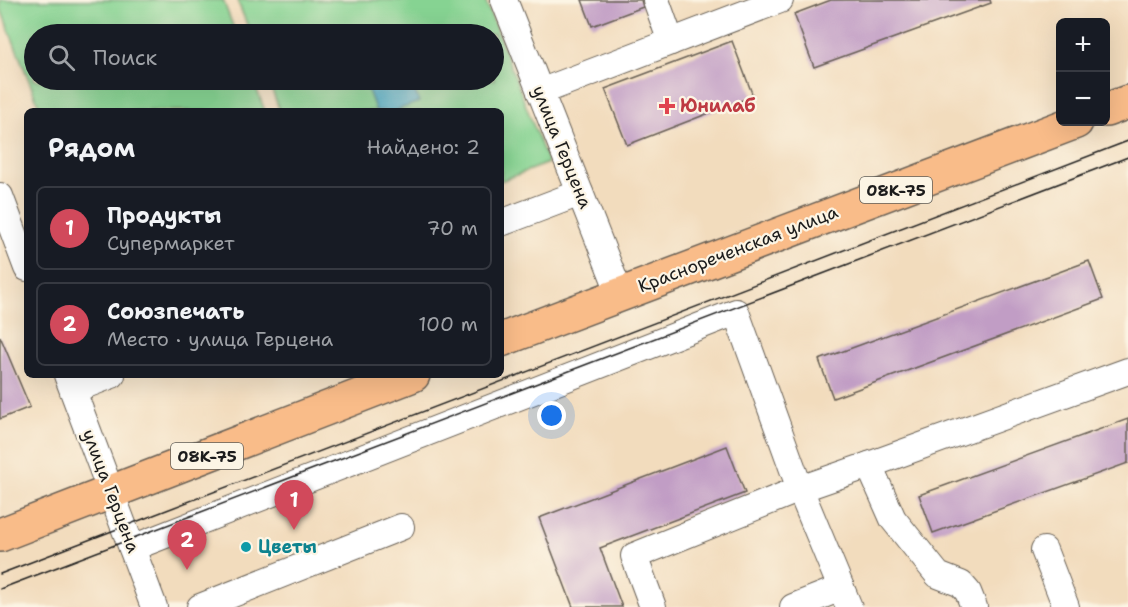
<!DOCTYPE html>
<html lang="ru">
<head>
<meta charset="utf-8">
<style>
	:root { --surface:#171b24; --page:#242831; --text:#f1f3f6; --muted:#9ea1a6; --line:#363941; --accent:#d1495b }
	body { margin:0; font-family:"Shantell Sans",sans-serif; background:var(--page); color:var(--text) }
	.controls { position:absolute; right:18px; top:18px; display:grid; overflow:hidden; border-radius:9px; box-shadow:0 6px 24px #0002 }
	.controls button { width:54px; height:54px; display:grid; place-items:center; padding:0; border:0; border-bottom:2px solid var(--line); background:var(--surface); color:var(--text); font:30px sans-serif }
	.you { position:absolute; left:552px; top:416px; width:21px; height:21px; margin:-15px; border:4px solid #fff; border-radius:50%; background:#1a73e8; box-shadow:0 0 0 9px #1a73e833 }
	.badge { display:grid; place-items:center; width:39px; height:39px; border-radius:50%; background:var(--accent); color:#fff; font-size:20px; font-weight:700 }
	.pin { position:absolute; translate:-50% -50px; filter:drop-shadow(0 2px 3px #0008) }
	.pin::after { content:''; position:absolute; top:32px; width:21px; height:18px; background:inherit; clip-path:polygon(0 0,100% 0,50% 100%) }
	.list { margin:0; padding:0; list-style:none }
	h2 { display:flex; justify-content:space-between; align-items:center; height:78px; margin:0; padding:0 24px; font-size:26px }
	h2 small { font-size:20px; font-weight:400; color:var(--muted) }
	.list li { display:grid; grid-template-columns:39px 1fr auto; gap:18px; align-items:center; box-sizing:border-box; height:84px; margin:0 12px 12px; padding:0 12px; border:2px solid var(--line); border-radius:9px }
	.list b { display:block; font-size:22px; white-space:nowrap }
	.list p { margin:0; font-size:20px; white-space:nowrap; color:var(--muted) }
	.list em { font-size:20px; font-style:normal; color:var(--muted) }
	.icon { flex:none; width:33px; height:33px; fill:none; stroke:currentColor; stroke-width:2; stroke-linecap:round; stroke-linejoin:round }
	.map { position:relative; flex:none; width:1128px; height:607px; overflow:hidden }
	.search { position:absolute; background:var(--surface); box-shadow:0 6px 24px #0002; left:24px; top:24px; width:480px; height:66px; display:flex; align-items:center; gap:15px; box-sizing:border-box; padding:0 21px; border-radius:33px; color:var(--muted); font-size:22px }
	.panel { position:absolute; background:var(--surface); box-shadow:0 6px 24px #0002; left:24px; top:108px; width:480px; height:270px; border-radius:9px }
	.map>svg:first-child { display:block }
	.green { fill:#86d392; stroke:#517857; stroke-width:1.5 }
	.water { fill:#48acc8; stroke:#326472; stroke-width:1.5 }
	.building { fill:#c19dc5 }
	.lines { fill:none; stroke-linecap:round; stroke-linejoin:round }
	.minor-casing { stroke:#675f54; stroke-width:28 }
	.major-casing { stroke:#675f54; stroke-width:36 }
	.minor { stroke:#fff; stroke-width:26 }
	.major { stroke:#f9bc89; stroke-width:33 }
	.tram { stroke:#1c1c1c; stroke-width:1.5 }
	.health-dot { fill:#e0444e; stroke:#fcf5e5; stroke-width:2 }
	.culture-dot { fill:#0f9aa8; stroke:#fcf5e5; stroke-width:2 }
	.labels { text-anchor:middle; dominant-baseline:central; stroke-width:4.5; stroke-linejoin:round; paint-order:stroke }
	.shield { fill:#fcf5e5; stroke:#5f5d58; stroke-width:1.5 }
	.shield-label { font-size:16px; font-weight:bold; fill:#1c1c1c }
	.health-label { font-size:18px; font-weight:bold; fill:#be3a42; stroke:#fcf5e5; text-anchor:start }
	.street-label { font-size:18px; fill:#1c1c1c; stroke:#fcf5e5 }
	.culture-label { font-size:18px; font-weight:bold; fill:#0d838f; stroke:#fcf5e5; text-anchor:start }
</style>
</head>
<body>
<div class="map">
<svg width="1128" height="607" viewBox="0 0 1128 607">
	<rect width="100%" height="100%" fill="#fcf5e5"/>
	<filter id="ink" filterUnits="userSpaceOnUse"><feTurbulence type="fractalNoise" baseFrequency=".0167" numOctaves="2"/><feDisplacementMap in="SourceGraphic" scale="12" xChannelSelector="R" yChannelSelector="G"/><feConvolveMatrix kernelMatrix="1 2 1 2 8 2 1 2 1" color-interpolation-filters="sRGB"/></filter>
	<filter id="wash" filterUnits="userSpaceOnUse"><feTurbulence type="fractalNoise" baseFrequency=".008" numOctaves="4" result="noise"/><feDisplacementMap in="SourceGraphic" scale="24" xChannelSelector="R" yChannelSelector="G"/><feGaussianBlur stdDeviation="1.35" result="paint"/><feColorMatrix in="noise" values="0 0 0 0 0 0 0 0 0 0 0 0 0 0 0 0 0 1.4 0 .05"/><feComposite in="paint" operator="in"/></filter>
	<g filter="url(#wash)">
		<rect width="100%" height="100%" fill="#f2dcbd"/>
		<g class="green">
			<polygon points="0,0 223,0 236,34 34,34 34,80 253,80 265,111 41,111 0,7"/>
			<polygon points="237,0 485,0 548,163 501,181 501,111 280,111 268,80 494,80 494,34 251,34"/>
		</g>
		<polygon class="water" points="364,80 411,80 419,102 394,111 376,111"/>
		<g id="blocks">
			<g class="building">
				<polygon points="582,0 641,0 643,7 592,26"/>
				<polygon points="831,0 990,0 991,3 814,67 794,14"/>
				<polygon points="732,41 753,96 627,145 605,89"/>
				<polygon points="1089,261 1103,299 833,398 819,360"/>
				<polygon points="0,336 30,407 0,419"/>
				<polygon points="1128,419 1128,463 933,533 919,495"/>
				<polygon points="727,446 745,493 600,548 622,607 573,607 539,518"/>
			</g>
		</g>
	</g>
	<g filter="url(#ink)">
		<use href="#blocks" fill-opacity="0" stroke="#675f54" stroke-width="1.5"/>
		<g class="lines">
			<g class="minor-casing">
				<g id="minor">
					<polyline points="504,0 620,294"/>
					<polyline points="656,0 671,42"/>
					<polyline points="540,92 780,0"/>
					<polyline points="0,196 27,268"/>
					<polyline points="501,223 580,193"/>
					<polyline points="67,375 154,607"/>
					<polyline points="73,390 112,375"/>
					<polyline points="869,465 1128,371"/>
					<polyline points="132,548 736,312 800,489 634,556 653,607"/>
					<polyline points="1044,550 1066,607"/>
					<polyline points="200,607 401,527"/>
					<polyline points="793,607 841,588"/>
					<polyline points="849,607 800,489 869,465 893,519 938,575 961,584 968,592 974,607"/>
				</g>
			</g>
			<g class="major-casing">
				<g id="major">
					<polyline points="1106,110 1128,102"/>
					<polyline points="501,340 1076,122"/>
					<polyline points="0,535 413,375"/>
				</g>
			</g>
			<use href="#minor" class="minor"/>
			<use href="#major" class="major"/>
			<g class="tram">
				<polyline points="0,574 1128,141"/>
				<polyline points="0,589 1128,157"/>
			</g>
		</g>
	</g>
	<path class="health-dot" d="M664 97h6v6h6v6h-6v6h-6v-6h-6v-6h6z"/>
	<circle class="culture-dot" cx="246" cy="547" r="6"/>
	<g class="labels">
		<g class="shield">
			<rect x="860" y="177" width="72" height="26" rx="4.5"/>
			<rect x="171" y="443" width="72" height="26" rx="4.5"/>
		</g>
		<g class="shield-label">
			<text x="896" y="190">08К-75</text>
			<text x="207" y="456">08К-75</text>
		</g>
		<g class="health-label">
			<text x="680" y="106">Юнилаб</text>
		</g>
		<g class="street-label">
			<text transform="translate(562 147) rotate(68)">улица Герцена</text>
			<text transform="translate(738 249) rotate(-21)">Краснореченская улица</text>
			<text transform="translate(111 491) rotate(69)">улица Герцена</text>
		</g>
		<g class="culture-label">
			<text x="258" y="547">Цветы</text>
		</g>
	</g>
</svg>
<div class="controls">
<button>+</button>
<button>−</button>
</div>
<div class="you"></div>
<div class="pin badge" style="left:294px;top:530px">1</div>
<div class="pin badge" style="left:187px;top:570px">2</div>
<div class="search"><svg class="icon" aria-label="search" viewBox="0 0 24 24"><circle cx="10" cy="10" r="6"/><path d="M15 15l6 6"/></svg>Поиск</div>
<section class="panel">
<h2>Рядом<small>Найдено: 2</small></h2>
<ul class="list">
<li><span class="badge">1</span><div><b>Продукты</b><p>Супермаркет</p></div><em>70 m</em></li>
<li><span class="badge">2</span><div><b>Союзпечать</b><p>Место · улица Герцена</p></div><em>100 m</em></li>
</ul>
</section>
</div>
</body>
</html>
